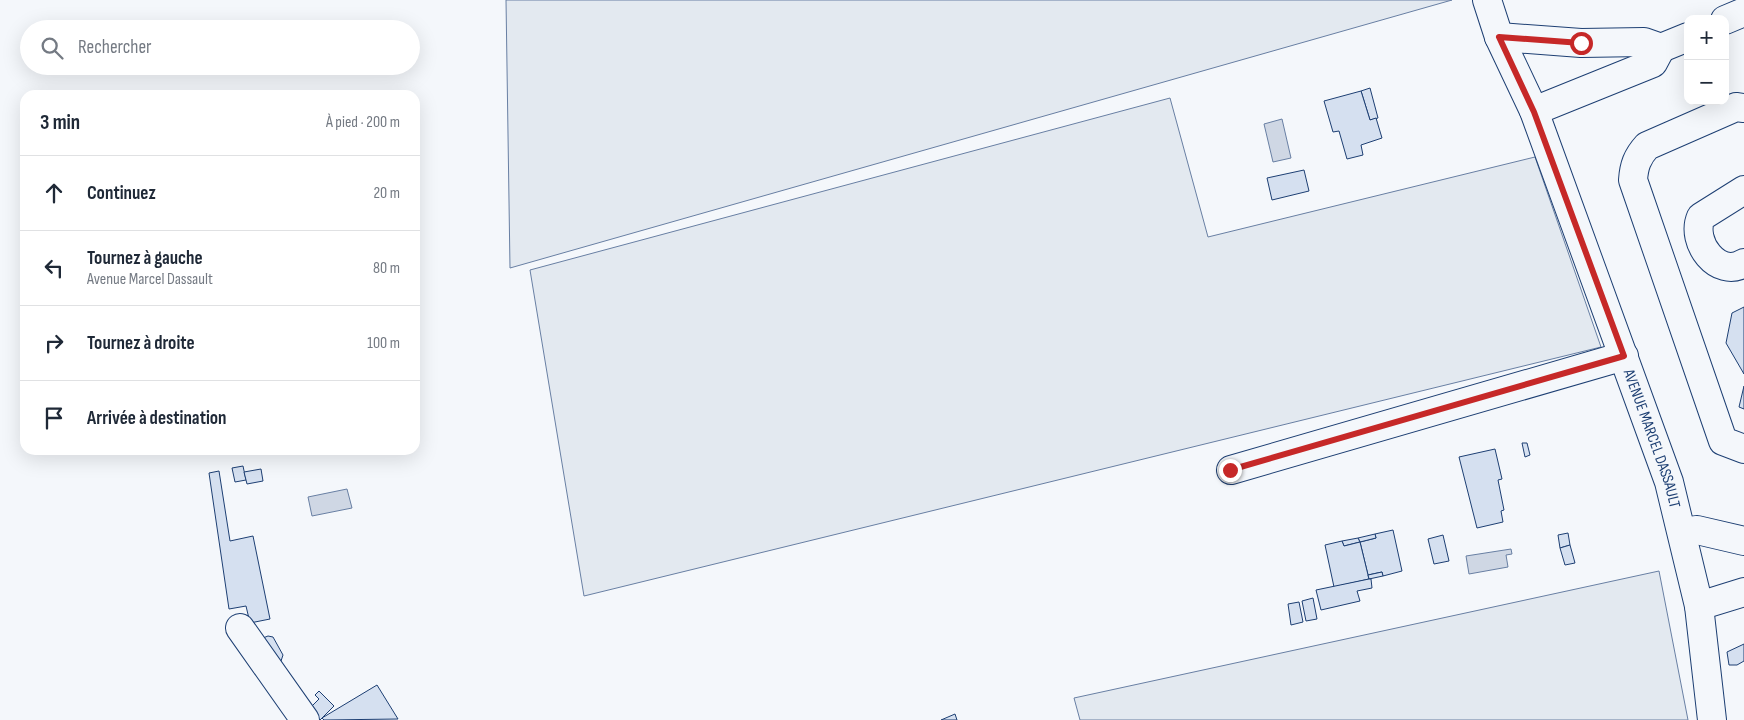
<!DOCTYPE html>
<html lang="fr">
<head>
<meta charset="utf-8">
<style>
	:root { --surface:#fff; --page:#f2f2f3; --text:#1f2937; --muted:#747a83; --line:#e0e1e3 }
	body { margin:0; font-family:"Sofia Sans Condensed",sans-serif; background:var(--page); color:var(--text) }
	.controls { position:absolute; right:15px; top:15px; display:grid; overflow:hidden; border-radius:10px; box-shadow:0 5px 20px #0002 }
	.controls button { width:45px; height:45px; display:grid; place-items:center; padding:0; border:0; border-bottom:1px solid var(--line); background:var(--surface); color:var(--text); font:25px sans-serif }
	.stop { position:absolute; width:15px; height:15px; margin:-11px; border:4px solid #c62828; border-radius:50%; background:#fff }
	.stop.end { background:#c62828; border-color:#fff; box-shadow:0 1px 5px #0008 }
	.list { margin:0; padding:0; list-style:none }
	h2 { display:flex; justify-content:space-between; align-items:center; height:65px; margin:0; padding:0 20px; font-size:21px }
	h2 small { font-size:16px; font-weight:400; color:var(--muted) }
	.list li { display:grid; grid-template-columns:32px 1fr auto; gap:15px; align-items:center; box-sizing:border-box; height:75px; padding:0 20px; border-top:1px solid var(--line) }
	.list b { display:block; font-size:19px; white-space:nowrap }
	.list p { margin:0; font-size:16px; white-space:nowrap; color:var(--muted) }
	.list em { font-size:16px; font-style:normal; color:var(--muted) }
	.icon { flex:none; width:28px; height:28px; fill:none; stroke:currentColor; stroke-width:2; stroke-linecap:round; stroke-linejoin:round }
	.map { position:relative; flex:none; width:1744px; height:720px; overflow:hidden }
	.search { position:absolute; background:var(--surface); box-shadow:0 5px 20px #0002; left:20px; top:20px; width:400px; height:55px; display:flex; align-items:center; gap:12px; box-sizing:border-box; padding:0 18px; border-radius:28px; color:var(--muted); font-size:19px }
	.panel { position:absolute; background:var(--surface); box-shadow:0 5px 20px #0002; left:20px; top:90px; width:400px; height:365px; border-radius:15px }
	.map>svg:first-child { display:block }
	.green { fill:#e3e9f0; stroke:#687fa3 }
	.water { fill:#cfd7e4; stroke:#687fa3 }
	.building { fill:#d5e0f0; stroke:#1d3f73 }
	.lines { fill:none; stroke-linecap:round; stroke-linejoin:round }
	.minor-casing { stroke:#1d3f73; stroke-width:30 }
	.minor { stroke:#f4f7fb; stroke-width:28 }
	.route { stroke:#c62828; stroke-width:6 }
	.labels { text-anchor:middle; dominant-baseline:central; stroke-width:4; stroke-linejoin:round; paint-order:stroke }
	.street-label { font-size:16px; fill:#1d3f73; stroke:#f4f7fb }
</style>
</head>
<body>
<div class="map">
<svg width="1744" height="720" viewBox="0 0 1744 720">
	<rect width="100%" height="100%" fill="#f4f7fb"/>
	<g class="green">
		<polygon points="506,0 1452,0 510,268"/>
		<polygon points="1170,98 1208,237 1535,157 1601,347 584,596 530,270"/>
		<polygon points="1659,571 1688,720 1080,720 1074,698"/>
	</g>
	<g class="water">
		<polygon points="1282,119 1291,158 1273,162 1264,124"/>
		<polygon points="347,489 352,508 312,516 308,497"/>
		<polygon points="1511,549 1512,554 1506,555 1508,567 1469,574 1466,556"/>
	</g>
	<g class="building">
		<polygon points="1370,88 1378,118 1370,120 1361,91"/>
		<polygon points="1361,91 1370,120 1376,118 1382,138 1361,145 1363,155 1347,159 1339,131 1333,132 1324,101"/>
		<polygon points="1304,170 1309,191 1272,200 1267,178"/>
		<polygon points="1744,307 1744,374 1726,343 1732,313"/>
		<polygon points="1744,386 1744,409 1739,407"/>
		<polygon points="1522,443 1527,443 1530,455 1525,457"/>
		<polygon points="1495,449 1502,479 1498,480 1504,510 1501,511 1503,522 1477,528 1459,457"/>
		<polygon points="243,466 246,480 235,482 232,468"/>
		<polygon points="261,469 263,481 247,484 244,472"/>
		<polygon points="219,471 230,541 253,536 270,619 250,623 246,606 229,609 209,473"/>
		<polygon points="1393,530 1402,571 1383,576 1382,572 1368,575 1360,542 1376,538 1375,534"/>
		<polygon points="1568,533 1570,545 1560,548 1558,535"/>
		<polygon points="1375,534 1376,538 1360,542 1358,538"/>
		<polygon points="1443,535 1449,561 1434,564 1428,539"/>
		<polygon points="1358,538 1360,542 1344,546 1342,541"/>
		<polygon points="1342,541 1344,546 1360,542 1369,579 1334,587 1325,545"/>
		<polygon points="1570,545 1575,563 1565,565 1560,548"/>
		<polygon points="1382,572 1383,576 1369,579 1368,575"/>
		<polygon points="1369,579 1371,579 1372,588 1357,591 1360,601 1321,610 1316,590"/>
		<polygon points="1313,598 1317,619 1306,621 1302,601"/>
		<polygon points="1299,602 1303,622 1291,625 1288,604"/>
		<polygon points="268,636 273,637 283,655 281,661 272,666 258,640"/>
		<polygon points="1744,644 1744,661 1737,665 1729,665 1727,652"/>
		<polygon points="377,685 398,719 324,720 322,718"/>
		<polygon points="319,691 334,706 320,720 309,709 319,699 315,695"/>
		<polygon points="955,714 957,720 941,720"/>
	</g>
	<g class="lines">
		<g class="minor-casing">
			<g id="minor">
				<path id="s1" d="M1487,0L1499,37L1534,111L1669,482L1699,606L1712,720"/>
				<polyline points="1725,20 1744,12"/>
				<polyline points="1499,37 1581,43 1644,42 1661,48"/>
				<polyline points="1661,48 1688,37"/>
				<path d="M1744,108L1736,107L1647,146C1637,157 1634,166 1633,180L1723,441L1744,449"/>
				<polyline points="1534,111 1653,63 1661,48"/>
				<path d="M1744,190L1701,217C1690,242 1718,279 1744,263"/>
				<polyline points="1231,470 1624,356"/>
				<polyline points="1682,532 1697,530 1744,541"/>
				<polyline points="1699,606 1744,592"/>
				<polyline points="240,628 305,720"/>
			</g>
		</g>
		<use href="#minor" class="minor"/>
	</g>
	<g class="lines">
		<polyline class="route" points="1230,470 1624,356 1534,112 1499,37 1581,43"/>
	</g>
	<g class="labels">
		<g class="street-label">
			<text stroke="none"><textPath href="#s1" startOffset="469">AVENUE MARCEL DASSAULT</textPath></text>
		</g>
	</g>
</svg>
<div class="controls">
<button>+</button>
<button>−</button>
</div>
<div class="stop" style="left:1581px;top:43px"></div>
<div class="stop end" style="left:1230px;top:470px"></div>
<div class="search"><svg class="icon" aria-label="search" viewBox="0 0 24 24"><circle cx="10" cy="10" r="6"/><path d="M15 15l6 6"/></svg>Rechercher</div>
<section class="panel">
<h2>3 min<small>À pied · 200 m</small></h2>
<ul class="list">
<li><svg class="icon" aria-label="ahead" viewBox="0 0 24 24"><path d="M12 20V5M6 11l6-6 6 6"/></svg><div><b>Continuez</b></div><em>20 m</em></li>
<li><svg class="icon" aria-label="left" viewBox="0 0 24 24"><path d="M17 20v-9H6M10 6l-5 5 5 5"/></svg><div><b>Tournez à gauche</b><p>Avenue Marcel Dassault</p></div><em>80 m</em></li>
<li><svg class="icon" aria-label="right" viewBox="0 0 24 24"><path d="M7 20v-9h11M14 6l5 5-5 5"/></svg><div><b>Tournez à droite</b></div><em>100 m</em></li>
<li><svg class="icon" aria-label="arrive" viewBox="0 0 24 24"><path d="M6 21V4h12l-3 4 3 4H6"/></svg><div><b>Arrivée à destination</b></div></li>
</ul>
</section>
</div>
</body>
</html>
